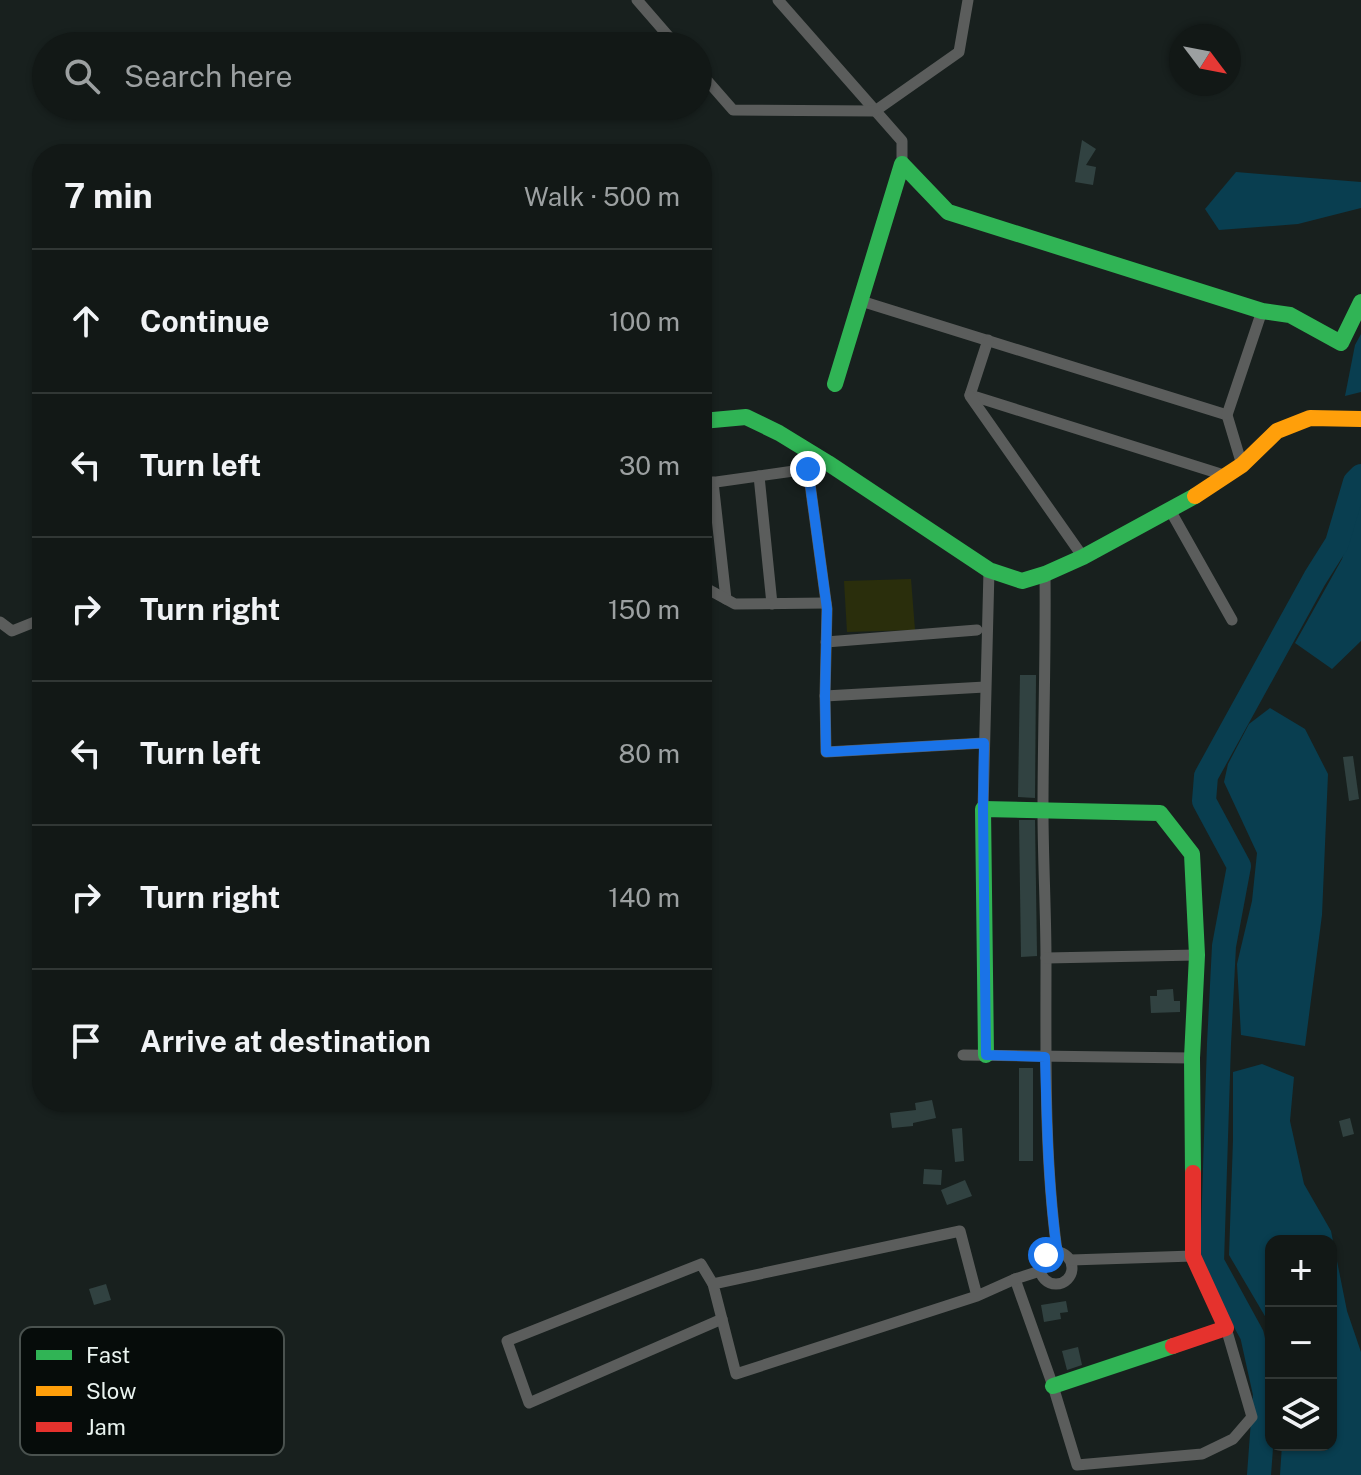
<!DOCTYPE html>
<html lang="en">
<head>
<meta charset="utf-8">
<style>
	:root { --surface:#121816; --page:#1f2523; --text:#f1f3f6; --muted:#9ca0a1; --line:#313735 }
	body { margin:0; font-family:"Public Sans",sans-serif; background:var(--page); color:var(--text) }
	.controls { position:absolute; right:24px; bottom:24px; display:grid; overflow:hidden; border-radius:16px; box-shadow:0 2px 6px #0004 }
	.controls button { width:72px; height:72px; display:grid; place-items:center; padding:0; border:0; border-bottom:2px solid var(--line); background:var(--surface); color:var(--text); font:40px sans-serif }
	.compass { position:absolute; left:1169px; top:24px; width:72px; height:72px; border-radius:50%; background:var(--surface); box-shadow:0 2px 6px #0004; rotate:122deg }
	.stop { position:absolute; width:24px; height:24px; margin:-18px; border:6px solid #1a73e8; border-radius:50%; background:#fff }
	.stop.end { background:#1a73e8; border-color:#fff; box-shadow:0 2px 8px #0008 }
	.list { margin:0; padding:0; list-style:none }
	h2 { display:flex; justify-content:space-between; align-items:center; height:104px; margin:0; padding:0 32px; font-size:34px }
	h2 small { font-size:26px; font-weight:400; color:var(--muted) }
	.list li { display:grid; grid-template-columns:52px 1fr auto; gap:24px; align-items:center; box-sizing:border-box; height:144px; padding:0 32px; border-top:2px solid var(--line) }
	.list b { display:block; font-size:30px; white-space:nowrap }
	.list em { font-size:26px; font-style:normal; color:var(--muted) }
	.icon { flex:none; width:44px; height:44px; fill:none; stroke:currentColor; stroke-width:2; stroke-linecap:round; stroke-linejoin:round }
	.map { position:relative; flex:none; width:1361px; height:1475px; overflow:hidden }
	.search { position:absolute; background:var(--surface); box-shadow:0 2px 6px #0004; left:32px; top:32px; width:680px; height:88px; display:flex; align-items:center; gap:20px; box-sizing:border-box; padding:0 28px; border-radius:44px; color:var(--muted); font-size:30px }
	.panel { position:absolute; background:var(--surface); box-shadow:0 2px 6px #0004; left:32px; top:144px; width:680px; height:968px; border-radius:32px }
	.map>svg:first-child { display:block }
	.green { fill:#2a2e0c }
	.water { fill:#093e50 }
	.lines { fill:none; stroke-linecap:round; stroke-linejoin:round }
	.river { stroke:#093e50; stroke-width:24 }
	.building { fill:#314241 }
	.street { stroke:#5b5d5c; stroke-width:11 }
	.fast { stroke:#30b455; stroke-width:16 }
	.slow { stroke:#ff9f0a; stroke-width:16 }
	.jam { stroke:#e5322d; stroke-width:16 }
	.route { stroke:#1a73e8; stroke-width:10 }
	.key { fill:#060c0a; stroke:#4a524f; stroke-width:2 }
	.key-label { font-size:22px; fill:#eaf4f0 }
</style>
</head>
<body>
<div class="map">
<svg width="1361" height="1475" viewBox="0 0 1361 1475">
	<rect width="100%" height="100%" fill="#18201e"/>
	<polygon class="green" points="911,579 915,630 847,632 844,581"/>
	<g class="water">
		<polygon points="1236,172 1361,182 1361,208 1298,224 1219,230 1205,209"/>
		<polygon points="1361,334 1361,392 1345,396 1355,345"/>
		<polygon points="1361,500 1361,641 1332,669 1295,643 1342,559"/>
		<polygon points="1270,708 1305,729 1328,774 1322,915 1305,1046 1241,1035 1237,964 1252,901 1257,853 1224,782 1228,764 1249,724"/>
		<polygon points="1262,1064 1294,1077 1290,1121 1304,1184 1331,1231 1347,1311 1361,1352 1361,1475 1280,1475 1282,1445 1331,1445 1331,1241 1271,1241 1271,1342 1269,1323 1229,1255 1233,1140 1233,1072"/>
	</g>
	<g class="lines">
		<polyline class="river" points="1259,1475 1265,1394 1252,1335 1212,1262 1219,1044 1224,946 1239,866 1204,801 1206,776 1315,578 1337,543 1355,482 1361,476"/>
	</g>
	<g class="building">
		<polygon points="1082,140 1096,149 1086,165 1096,167 1093,185 1075,182"/>
		<polygon points="1020,675 1036,675 1035,798 1018,797"/>
		<polygon points="1353,756 1359,799 1349,801 1343,757"/>
		<polygon points="1019,820 1035,820 1037,956 1021,957"/>
		<polygon points="1173,989 1174,1001 1180,1001 1180,1012 1151,1013 1150,996 1157,996 1157,990"/>
		<rect x="1019" y="1068" width="14" height="93"/>
		<polygon points="932,1100 936,1118 913,1123 913,1126 892,1128 890,1113 916,1110 915,1103"/>
		<polygon points="1350,1118 1354,1134 1343,1137 1339,1121"/>
		<polygon points="962,1128 964,1161 955,1162 952,1129"/>
		<polygon points="924,1169 942,1170 941,1185 923,1184"/>
		<polygon points="965,1180 972,1196 947,1205 941,1190"/>
		<polygon points="106,1284 111,1300 94,1305 89,1289"/>
		<polygon points="1066,1301 1068,1312 1060,1313 1061,1319 1044,1322 1041,1305"/>
		<polygon points="1078,1347 1082,1365 1067,1370 1062,1351"/>
	</g>
	<g class="lines">
		<g class="street">
			<polyline points="637,0 677,46"/>
			<polyline points="778,0 902,141 902,164"/>
			<polyline points="698,70 733,110 875,111 959,52 968,0"/>
			<polyline points="861,301 1227,415"/>
			<polyline points="970,395 1227,476"/>
			<polyline points="970,395 988,340"/>
			<polyline points="970,396 1083,557"/>
			<polyline points="1242,465 1227,415 1262,311"/>
			<polyline points="759,476 772,604"/>
			<polyline points="713,482 726,599"/>
			<polyline points="702,484 808,469 827,609 825,696 826,752 984,743"/>
			<polyline points="1170,510 1232,620"/>
			<path d="M1045,574C1046,653 1043,731 1043,810C1043,860 1046,911 1046,961C1046,1058 1044,1155 1057,1251"/>
			<polyline points="702,586 735,604 826,603"/>
			<polyline points="0,622 12,631 42,619"/>
			<polyline points="826,642 977,630"/>
			<polyline points="825,696 985,687"/>
			<polyline points="983,809 989,570"/>
			<polyline points="1046,958 1197,955"/>
			<polyline points="963,1055 1192,1058"/>
			<circle cx="1056" cy="1268" r="16"/>
			<polyline points="1071,1260 1193,1256"/>
			<polyline points="1015,1279 1053,1386 1077,1465 1202,1454 1233,1439 1252,1417 1226,1328"/>
			<polyline points="713,1284 701,1264 507,1341 529,1403 722,1319"/>
			<polyline points="977,1296 960,1231 713,1284 736,1374 977,1296 1015,1279 1040,1271"/>
		</g>
		<g class="fast">
			<polyline points="835,384 902,164 948,212 1262,311 1290,315 1341,343 1361,302"/>
			<polyline points="702,421 746,417 779,433 828,463 989,570 1022,581 1045,574 1083,557 1195,496"/>
			<polyline points="986,1055 983,809 1160,813 1192,854 1197,955 1192,1058 1193,1173"/>
			<polyline points="1053,1386 1173,1346"/>
		</g>
		<polyline class="slow" points="1195,496 1242,465 1277,431 1310,418 1361,419"/>
		<polyline class="jam" points="1173,1346 1226,1328 1193,1256 1193,1173"/>
	</g>
	<g class="lines">
		<path class="route" d="M808,469L827,609L825,696L826,752L984,743L983,809L986,1055L1045,1057C1047,1122 1048,1187 1057,1251L1046,1255"/>
	</g>
	<rect x="20" y="1327" width="264" height="128" rx="12" class="key"/>
	<rect x="36" y="1350" width="36" height="10" fill="#30b455"/>
	<rect x="36" y="1386" width="36" height="10" fill="#ff9f0a"/>
	<rect x="36" y="1422" width="36" height="10" fill="#e5322d"/>
	<g class="key-label">
		<text x="86" y="1363">Fast</text>
		<text x="86" y="1399">Slow</text>
		<text x="86" y="1435">Jam</text>
	</g>
</svg>
<div class="controls">
<button>+</button>
<button>−</button>
<button><svg class="icon" aria-label="layers" viewBox="0 0 24 24"><path d="M12 4l9 5-9 5-9-5zM3 14l9 5 9-5"/></svg></button>
</div>
<svg class="compass" viewBox="-18 -18 36 36"><path d="M0-13l5 13h-10z" fill="#e53935"/><path d="M0 13l5-13h-10z" fill="#9ca0a1"/></svg>
<div class="stop" style="left:1046px;top:1255px"></div>
<div class="stop end" style="left:808px;top:469px"></div>
<div class="search"><svg class="icon" aria-label="search" viewBox="0 0 24 24"><circle cx="10" cy="10" r="6"/><path d="M15 15l6 6"/></svg>Search here</div>
<section class="panel">
<h2>7 min<small>Walk · 500 m</small></h2>
<ul class="list">
<li><svg class="icon" aria-label="ahead" viewBox="0 0 24 24"><path d="M12 20V5M6 11l6-6 6 6"/></svg><div><b>Continue</b></div><em>100 m</em></li>
<li><svg class="icon" aria-label="left" viewBox="0 0 24 24"><path d="M17 20v-9H6M10 6l-5 5 5 5"/></svg><div><b>Turn left</b></div><em>30 m</em></li>
<li><svg class="icon" aria-label="right" viewBox="0 0 24 24"><path d="M7 20v-9h11M14 6l5 5-5 5"/></svg><div><b>Turn right</b></div><em>150 m</em></li>
<li><svg class="icon" aria-label="left" viewBox="0 0 24 24"><path d="M17 20v-9H6M10 6l-5 5 5 5"/></svg><div><b>Turn left</b></div><em>80 m</em></li>
<li><svg class="icon" aria-label="right" viewBox="0 0 24 24"><path d="M7 20v-9h11M14 6l5 5-5 5"/></svg><div><b>Turn right</b></div><em>140 m</em></li>
<li><svg class="icon" aria-label="arrive" viewBox="0 0 24 24"><path d="M6 21V4h12l-3 4 3 4H6"/></svg><div><b>Arrive at destination</b></div></li>
</ul>
</section>
</div>
</body>
</html>
